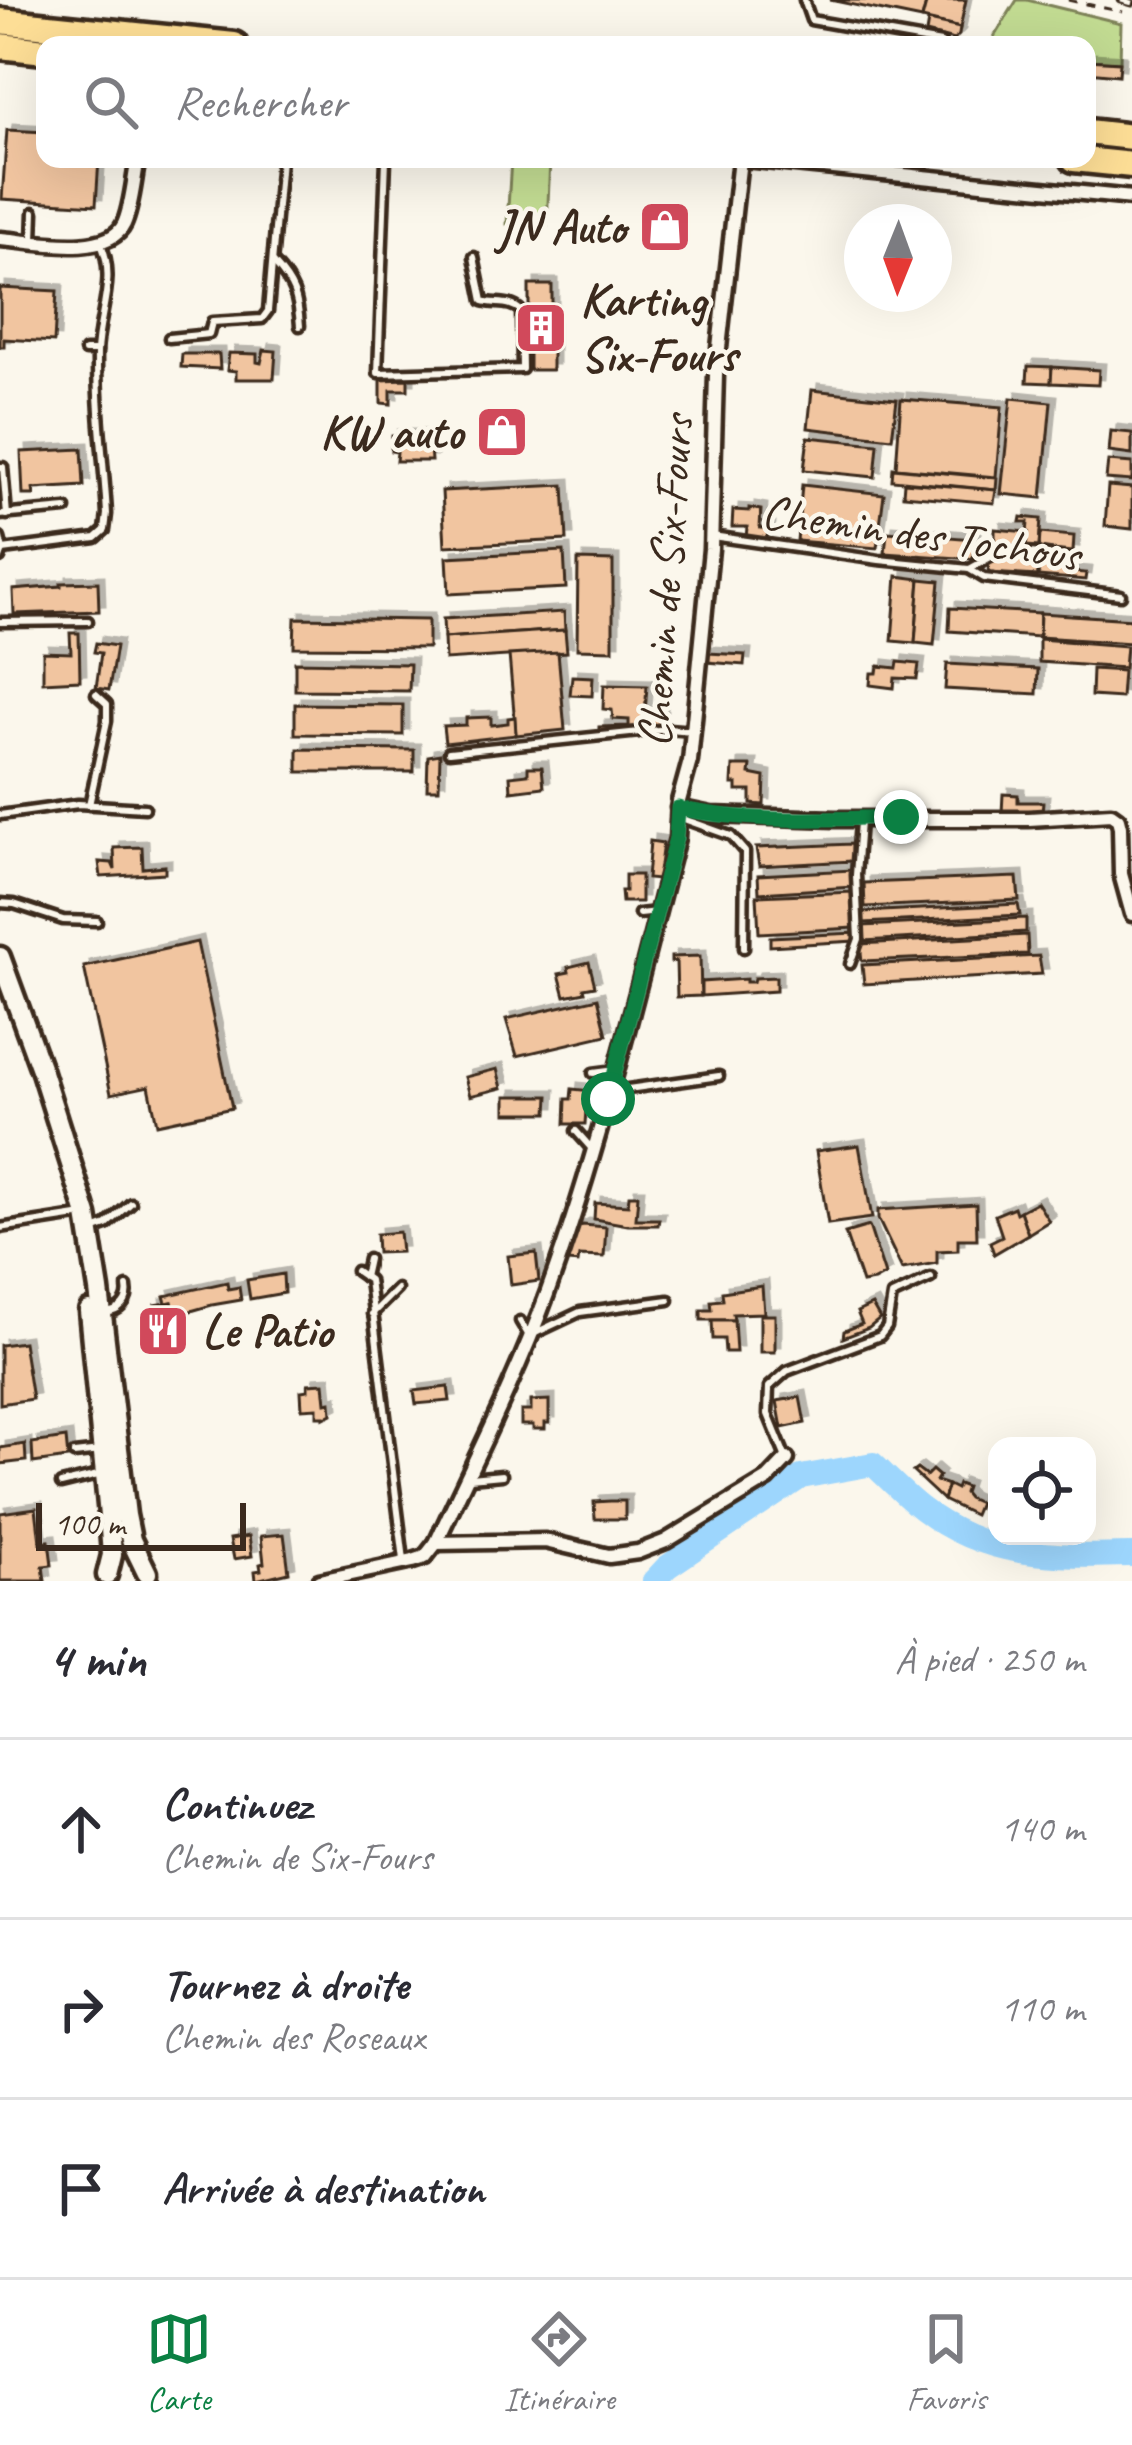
<!DOCTYPE html>
<html lang="fr">
<head>
<meta charset="utf-8">
<style>
	:root { --surface:#fff; --page:#f2f2f3; --text:#2b2b33; --muted:#7c7c81; --line:#e1e1e2; --accent:#0b8043 }
	body { margin:0; font-family:Caveat,sans-serif; background:var(--page); color:var(--text) }
	.controls { position:absolute; right:36px; bottom:36px; display:grid; overflow:hidden; border-radius:24px; box-shadow:0 12px 48px #0002 }
	.controls button { width:108px; height:108px; display:grid; place-items:center; padding:0; border:0; border-bottom:3px solid var(--line); background:var(--surface); color:var(--text); font:60px sans-serif }
	.compass { position:absolute; left:844px; top:204px; width:108px; height:108px; border-radius:50%; background:var(--surface); box-shadow:0 12px 48px #0002; rotate:181deg }
	.scale { position:absolute; left:36px; bottom:30px; width:210px; box-sizing:border-box; padding-left:12px; border:6px solid #3b2a1e; border-top:0; font-size:33px; line-height:42px; white-space:nowrap; color:#3b2a1e; -webkit-text-stroke:9px #fbf7ec; paint-order:stroke }
	.stop { position:absolute; width:36px; height:36px; margin:-27px; border:9px solid #0b8043; border-radius:50%; background:#fff }
	.stop.end { background:#0b8043; border-color:#fff; box-shadow:0 3px 12px #0008 }
	.list { margin:0; padding:0; list-style:none }
	h2 { display:flex; justify-content:space-between; align-items:center; height:156px; margin:0; padding:0 48px; font-size:51px }
	h2 small { font-size:39px; font-weight:400; color:var(--muted) }
	.list li { display:grid; grid-template-columns:78px 1fr auto; gap:36px; align-items:center; box-sizing:border-box; height:180px; padding:0 48px; border-top:3px solid var(--line) }
	.list b { display:block; font-size:45px; white-space:nowrap }
	.list p { margin:0; font-size:39px; white-space:nowrap; color:var(--muted) }
	.list em { font-size:39px; font-style:normal; color:var(--muted) }
	.icon { flex:none; width:66px; height:66px; fill:none; stroke:currentColor; stroke-width:2; stroke-linecap:round; stroke-linejoin:round }
	.map { position:relative; flex:none; width:1132px; height:1581px; overflow:hidden }
	.search { position:absolute; background:var(--surface); box-shadow:0 12px 48px #0002; left:36px; right:36px; top:36px; height:132px; display:flex; align-items:center; gap:30px; box-sizing:border-box; padding:0 42px; border-radius:24px; color:var(--muted); font-size:45px }
	.sheet { height:696px; background:var(--surface) }
	nav { display:flex; justify-content:space-around; align-items:center; box-sizing:border-box; height:168px; border-top:3px solid var(--line); background:var(--surface); font-size:33px; color:var(--muted) }
	nav a { display:grid; justify-items:center; gap:6px }
	nav .on { color:var(--accent) }
	.map>svg:first-child { display:block }
	.green { fill:#c2db92; stroke:#7e8258; stroke-width:3 }
	.lines { fill:none; stroke-linecap:round; stroke-linejoin:round }
	.river { stroke:#9dd6fd; stroke-width:24 }
	.building { fill:#f1c5a0; stroke:#3b2a1e; stroke-width:3; filter:url(#shadow) }
	.service-casing { stroke:#3b2a1e; stroke-width:15 }
	.minor-casing { stroke:#3b2a1e; stroke-width:21 }
	.secondary-casing { stroke:#3b2a1e; stroke-width:27 }
	.motorway-casing { stroke:#3b2a1e; stroke-width:33 }
	.path { stroke:#3b2a1e; stroke-width:3; stroke-dasharray:9 9; stroke-linecap:butt }
	.service { stroke:#fbf7ec; stroke-width:6 }
	.minor { stroke:#fbf7ec; stroke-width:12 }
	.secondary { stroke:#fbf7ec; stroke-width:18 }
	.motorway { stroke:#fdde96; stroke-width:24 }
	.rail-casing { stroke:#3b2a1e; stroke-width:9 }
	.rail { stroke:#fbf7ec; stroke-width:4.5; stroke-dasharray:14; stroke-linecap:butt }
	.route { stroke:#0b8043; stroke-width:15 }
	.labels { text-anchor:middle; dominant-baseline:central; stroke-width:9; stroke-linejoin:round; paint-order:stroke }
	.poi-label { font-size:48px; font-weight:bold; fill:#3b2a1e; stroke:#fbf7ec; text-anchor:end }
	.street-label { font-size:48px; fill:#3b2a1e; stroke:#fbf7ec }
</style>
</head>
<body>
<div class="map">
<svg width="1132" height="1581" viewBox="0 0 1132 1581">
	<defs>
		<filter id="shadow"><feDropShadow dx="6" dy="-6" stdDeviation="0" flood-color="#0004"/></filter>
	</defs>
	<rect width="100%" height="100%" fill="#fbf7ec"/>
	<filter id="ink" filterUnits="userSpaceOnUse"><feTurbulence type="fractalNoise" baseFrequency=".00833" numOctaves="2"/><feDisplacementMap in="SourceGraphic" scale="24" xChannelSelector="R" yChannelSelector="G"/><feConvolveMatrix kernelMatrix="1 2 1 2 8 2 1 2 1" color-interpolation-filters="sRGB"/></filter>
	<g filter="url(#ink)">
		<g class="green">
			<polygon points="1017,0 1027,0 1121,23 1120,62 1087,60 1087,45 989,45"/>
			<polygon points="511,159 550,159 547,226 507,224"/>
		</g>
		<g class="lines">
			<path class="river" d="M654,1581L667,1567L801,1477L873,1464C889,1479 905,1496 922,1509C987,1559 1055,1557 1132,1555"/>
		</g>
		<g class="building">
			<polygon points="830,0 927,0 922,19"/>
			<polygon points="927,0 966,0 960,28 922,19"/>
			<polygon points="928,21 960,28 959,35 954,40 926,33"/>
			<polygon points="1087,60 1120,62 1119,75 1087,72"/>
			<polygon points="7,130 45,132 45,159 99,159 96,205 2,199"/>
			<rect x="529" y="285" width="23" height="85"/>
			<polygon points="0,288 57,291 54,342 4,339 4,347 0,347"/>
			<polygon points="264,350 276,351 274,379 236,379 236,371 227,370 229,353 257,354 257,362 261,363"/>
			<polygon points="182,354 219,354 220,369 181,367"/>
			<polygon points="1028,366 1052,367 1051,383 1027,382"/>
			<polygon points="1052,367 1099,370 1098,385 1051,383"/>
			<polygon points="408,379 408,390 391,390 391,404 381,403 381,380"/>
			<polygon points="812,390 897,399 892,438 808,428"/>
			<polygon points="1011,398 1051,402 1042,498 1001,494"/>
			<polygon points="901,399 1002,407 996,477 896,468"/>
			<polygon points="1111,431 1132,433 1132,455 1109,452"/>
			<polygon points="392,436 429,436 431,461 396,461 397,452 391,451"/>
			<polygon points="808,437 878,444 875,477 804,470"/>
			<polygon points="82,449 84,486 33,489 34,495 23,495 21,452"/>
			<polygon points="1108,461 1132,463 1132,481 1106,479"/>
			<polygon points="893,468 997,478 996,490 892,480"/>
			<polygon points="904,482 996,490 994,503 903,495"/>
			<polygon points="564,485 567,540 445,546 442,491"/>
			<polygon points="802,485 884,494 877,548 797,541"/>
			<polygon points="1108,486 1132,488 1132,529 1105,526"/>
			<polygon points="749,508 761,510 760,528 769,529 766,541 746,538 747,527 732,527 733,510 749,511"/>
			<polygon points="1021,517 1041,519 1039,547 1026,546 1028,522 1020,522"/>
			<polygon points="995,529 1028,532 1026,546 995,545"/>
			<polygon points="887,532 975,539 973,559 885,553"/>
			<polygon points="1040,533 1074,536 1073,552 1039,549"/>
			<polygon points="564,551 566,588 449,594 447,557"/>
			<polygon points="1039,555 1056,559 1055,565 1073,566 1073,572 1086,573 1085,580 1038,576"/>
			<polygon points="1008,557 1038,562 1038,576 988,573 989,561 1008,561"/>
			<polygon points="578,560 613,561 613,650 577,649"/>
			<polygon points="897,576 920,579 915,643 892,641"/>
			<polygon points="920,579 940,581 934,645 915,643"/>
			<polygon points="98,582 99,611 14,614 13,590 61,586 61,583"/>
			<polygon points="950,608 1040,613 1039,637 949,631"/>
			<polygon points="564,612 565,630 444,638 443,619"/>
			<polygon points="1040,613 1132,619 1132,643 1039,637"/>
			<polygon points="295,618 428,620 428,648 294,647"/>
			<polygon points="565,630 567,652 445,660 444,638"/>
			<polygon points="70,633 79,633 80,680 43,682 43,652 71,653"/>
			<polygon points="1039,639 1126,646 1124,668 1039,662"/>
			<polygon points="96,643 116,646 109,690 96,688 101,653 94,652"/>
			<polygon points="558,652 565,730 516,735 509,655"/>
			<polygon points="707,653 745,655 744,665 707,662"/>
			<polygon points="295,662 410,664 409,691 295,690"/>
			<polygon points="898,662 919,664 917,679 895,678 894,688 870,685 871,673 877,673 878,666 897,668"/>
			<polygon points="947,664 1038,669 1037,694 945,689"/>
			<polygon points="1092,669 1123,671 1121,698 1091,696"/>
			<polygon points="572,676 593,677 592,696 570,695"/>
			<polygon points="604,685 647,686 645,714 661,714 660,728 599,734 599,727 629,726 629,720 613,719 612,710 603,709"/>
			<polygon points="295,704 403,705 403,735 295,734"/>
			<polygon points="491,717 491,725 508,723 508,718 515,717 516,735 445,743 443,726 466,725 466,718"/>
			<polygon points="298,749 414,750 414,772 298,772"/>
			<polygon points="440,754 439,789 427,789 428,756"/>
			<polygon points="733,766 751,766 750,774 765,777 764,805 751,804 751,791 737,791 737,784 732,784"/>
			<polygon points="528,767 542,767 544,787 511,791 510,776 528,774"/>
			<polygon points="1003,794 1018,795 1018,802 1043,802 1042,813 1002,813"/>
			<polygon points="650,841 663,843 658,880 647,879"/>
			<polygon points="852,844 853,861 759,866 756,848"/>
			<polygon points="142,847 143,868 165,866 165,873 101,877 99,862 112,863 115,870 114,848"/>
			<polygon points="852,870 853,887 759,893 758,875"/>
			<polygon points="625,875 641,875 641,902 622,902 621,891 625,891"/>
			<polygon points="1017,877 1019,900 865,907 864,883"/>
			<polygon points="854,892 855,928 759,933 757,896"/>
			<polygon points="1018,904 1020,915 863,923 863,912"/>
			<polygon points="1026,918 1026,932 863,941 862,926"/>
			<polygon points="855,933 855,941 770,946 770,937"/>
			<polygon points="1027,935 1028,954 862,961 860,944"/>
			<polygon points="197,942 232,1108 157,1124 149,1086 111,1094 84,967"/>
			<polygon points="700,956 701,996 677,997 676,961 671,962 671,957"/>
			<polygon points="1039,956 1042,974 864,984 862,965"/>
			<polygon points="589,962 595,986 584,988 585,992 565,996 559,974 569,972 568,967"/>
			<polygon points="776,977 776,991 701,996 701,982 746,979 746,982 753,982 754,978"/>
			<polygon points="598,998 607,1035 517,1056 506,1019"/>
			<polygon points="497,1069 502,1088 470,1096 465,1077"/>
			<polygon points="572,1089 593,1091 593,1108 586,1109 585,1124 565,1124 566,1099 571,1099"/>
			<polygon points="506,1096 549,1096 548,1113 506,1113"/>
			<polygon points="859,1145 872,1218 828,1224 816,1151"/>
			<polygon points="629,1195 638,1195 636,1219 659,1219 658,1225 628,1225 594,1219 595,1203 628,1205"/>
			<polygon points="1037,1202 1049,1221 1028,1234 1020,1211"/>
			<polygon points="976,1204 977,1239 958,1239 958,1250 937,1251 937,1263 902,1269 878,1219 878,1210"/>
			<polygon points="1014,1207 1016,1213 1020,1211 1028,1234 994,1254 990,1242 1002,1236 995,1215"/>
			<polygon points="583,1225 606,1227 604,1257 579,1256 578,1263 566,1262 577,1228"/>
			<polygon points="869,1226 885,1275 874,1281 862,1283 845,1233"/>
			<polygon points="399,1232 401,1252 377,1253 376,1234"/>
			<polygon points="536,1253 539,1281 511,1285 508,1256"/>
			<polygon points="283,1274 284,1293 250,1299 247,1280"/>
			<polygon points="227,1282 228,1289 239,1287 241,1300 212,1305 184,1313 184,1316 176,1319 172,1302 166,1303 164,1296"/>
			<polygon points="762,1286 764,1313 733,1314 734,1320 701,1320 701,1310 712,1310 711,1301 723,1300 722,1292"/>
			<polygon points="172,1302 181,1343 163,1347 155,1305"/>
			<polygon points="872,1305 880,1319 869,1328 843,1338 844,1331 862,1324 857,1312"/>
			<rect x="760" y="1315" width="15" height="37"/>
			<polygon points="712,1320 734,1320 736,1352 725,1352 724,1339 713,1339"/>
			<polygon points="23,1342 32,1399 0,1404 0,1345"/>
			<polygon points="324,1383 326,1403 331,1402 332,1414 324,1418 324,1416 317,1416 317,1408 302,1409 301,1391 308,1390 308,1384"/>
			<polygon points="448,1387 450,1401 416,1404 414,1391"/>
			<polygon points="800,1397 805,1423 782,1428 777,1401"/>
			<polygon points="549,1400 549,1423 545,1423 545,1429 533,1429 533,1425 521,1425 521,1411 531,1411 531,1401"/>
			<polygon points="66,1438 68,1458 33,1463 32,1443"/>
			<polygon points="25,1444 26,1461 0,1464 0,1448"/>
			<polygon points="917,1469 926,1476 932,1470 939,1476 936,1481 948,1485 943,1500 913,1472"/>
			<polygon points="958,1484 966,1487 964,1493 968,1498 979,1503 974,1515 943,1500 948,1485 956,1489"/>
			<polygon points="610,1501 625,1501 625,1519 595,1519 594,1502"/>
			<polygon points="36,1508 40,1542 49,1541 52,1565 43,1566 45,1581 0,1581 0,1513"/>
			<polygon points="284,1534 289,1572 256,1580 255,1571 261,1570 260,1564 264,1563 261,1536"/>
			<polygon points="249,1536 252,1556 234,1559 230,1539"/>
		</g>
		<g class="lines">
			<g class="service-casing">
				<g id="service">
					<polyline points="804,0 811,20 941,43"/>
					<path d="M386,159L378,373L522,369L521,311C510,300 496,305 483,301L474,257"/>
					<polyline points="33,241 34,212"/>
					<path d="M274,263C294,285 298,297 300,326"/>
					<polyline points="169,338 209,334 212,322 262,319 268,311 281,159"/>
					<polyline points="85,351 97,351"/>
					<polyline points="0,467 3,467 7,515"/>
					<polyline points="0,515 66,509"/>
					<polyline points="712,536 879,560 969,569 984,578 1121,595"/>
					<polyline points="0,538 3,550 0,558"/>
					<path d="M3,550L96,538L105,530L107,514C104,461 96,406 97,353C98,315 118,278 100,242"/>
					<path d="M969,569C979,565 987,557 997,555C1020,549 1047,555 1071,559"/>
					<polyline points="0,622 88,621"/>
					<polyline points="449,752 668,729 693,731"/>
					<polyline points="89,805 107,721 107,704 96,694"/>
					<polyline points="0,815 78,804 145,808"/>
					<polyline points="681,818 731,836 745,852 744,948"/>
					<polyline points="0,903 14,904 63,920 97,921"/>
					<polyline points="639,914 657,912"/>
					<polyline points="850,964 859,939 856,875 860,822"/>
					<polyline points="593,1073 616,1070"/>
					<polyline points="614,1091 719,1076"/>
					<polyline points="576,1131 592,1149"/>
					<polyline points="0,1228 77,1216"/>
					<polyline points="90,1231 107,1225 131,1203"/>
					<polyline points="356,1271 369,1280 404,1560"/>
					<polyline points="364,1277 368,1259"/>
					<path d="M105,1313C119,1312 130,1302 127,1287"/>
					<polyline points="372,1314 397,1289"/>
					<polyline points="520,1321 529,1336 580,1312 669,1300"/>
					<polyline points="74,1454 100,1451"/>
					<polyline points="786,1458 768,1414 769,1387 787,1371 880,1336 887,1327 892,1296 931,1278"/>
					<polyline points="470,1478 502,1475"/>
					<polyline points="61,1484 102,1474"/>
				</g>
			</g>
			<g class="minor-casing">
				<g id="minor">
					<polyline points="744,159 1132,198"/>
					<path d="M0,239C31,241 108,258 124,224C132,207 134,177 138,159"/>
					<polyline points="678,808 711,815 835,819 1029,819 1111,814 1118,819 1120,827 1121,874 1132,914"/>
					<polyline points="436,1543 545,1541 609,1556 638,1552 666,1541 768,1479 787,1459"/>
					<path d="M319,1581L413,1561L425,1557L436,1543C474,1461 516,1379 547,1294C601,1145 637,990 677,838L679,801L690,761L711,549L716,375L740,159"/>
				</g>
			</g>
			<g class="secondary-casing">
				<g id="secondary">
					<polyline points="0,957 42,1072 87,1215 99,1290 126,1515 131,1540 147,1573"/>
					<polyline points="89,1311 109,1516 112,1555 107,1575"/>
				</g>
			</g>
			<g class="motorway-casing">
				<g id="motorway">
					<polyline points="0,21 234,45"/>
					<polyline points="0,46 45,51"/>
					<polyline points="1087,132 1132,137"/>
					<polyline points="1074,159 1132,165"/>
				</g>
			</g>
			<polyline class="path" points="1068,0 1123,12"/>
			<use href="#service" class="service"/>
			<use href="#minor" class="minor"/>
			<use href="#secondary" class="secondary"/>
			<use href="#motorway" class="motorway"/>
			<g class="rail-casing">
				<polyline id="rail" points="1121,0 1132,3"/>
			</g>
			<use href="#rail" class="rail"/>
		</g>
	</g>
	<g class="lines" filter="url(#ink)">
		<path class="route" d="M608,1099L676,838L678,808C750,824 827,819 901,817"/>
	</g>
	<defs>
		<g id="shop-square" transform="scale(2.7)"><rect x="-9" y="-9" width="18" height="18" rx="4" fill="#d1495b" stroke="#fbf7ec"/><path d="M-5-2.5h2.3a2.7 3.5 0 0 1 5.4 0H5L5.5 6h-11ZM-1.5-2.5h3a1.5 2.3 0 0 0-3 0Z" fill="#fff"/></g>
		<g id="building-square" transform="scale(2.7)"><rect x="-9" y="-9" width="18" height="18" rx="4" fill="#d1495b" stroke="#fbf7ec"/><path d="M-4-6H4V6H1V3H-1V6H-4ZM-2.5-4.3h1.7v1.8h-1.7ZM.8-4.3h1.7v1.8H.8ZM-2.5-1h1.7V.8h-1.7ZM.8-1h1.7V.8H.8Z" fill="#fff"/></g>
		<g id="restaurant-square" transform="scale(2.7)"><rect x="-9" y="-9" width="18" height="18" rx="4" fill="#d1495b" stroke="#fbf7ec"/><path d="M-5-6h1v4h1v-4h1v4h1v-4h1v5L-1.5 .5V6h-2V.5L-5-1ZM5-6V6H3V1.5H1.5Q1.5-4 5-6Z" fill="#fff"/></g>
	</defs>
	<g fill-rule="evenodd">
		<use href="#shop-square" x="665" y="227"/>
		<use href="#building-square" x="541" y="328"/>
		<use href="#shop-square" x="502" y="432"/>
		<use href="#restaurant-square" x="163" y="1331"/>
	</g>
	<g class="labels">
		<g class="poi-label">
			<text x="626" y="227">JN Auto</text>
			<text x="580" y="300" text-anchor="start">Karting<tspan x="580" dy="55">Six-Fours</tspan></text>
			<text x="463" y="432">KW auto</text>
			<text x="202" y="1331" text-anchor="start">Le Patio</text>
		</g>
		<g class="street-label">
			<text transform="translate(921 533) rotate(8)">Chemin des Tochous</text>
			<text transform="translate(665 581) rotate(-86)">Chemin de Six-Fours</text>
		</g>
	</g>
</svg>
<div class="controls">
<button><svg class="icon" aria-label="locate" viewBox="0 0 24 24"><circle cx="12" cy="12" r="6"/><path d="M12 2v4M12 18v4M2 12h4M18 12h4"/></svg></button>
</div>
<svg class="compass" viewBox="-18 -18 36 36"><path d="M0-13l5 13h-10z" fill="#e53935"/><path d="M0 13l5-13h-10z" fill="#7c7c81"/></svg>
<div class="scale">100 m</div>
<div class="stop" style="left:608px;top:1099px"></div>
<div class="stop end" style="left:901px;top:817px"></div>
<div class="search"><svg class="icon" aria-label="search" viewBox="0 0 24 24"><circle cx="10" cy="10" r="6"/><path d="M15 15l6 6"/></svg>Rechercher</div>
</div>
<section class="sheet">
<h2>4 min<small>À pied · 250 m</small></h2>
<ul class="list">
<li><svg class="icon" aria-label="ahead" viewBox="0 0 24 24"><path d="M12 20V5M6 11l6-6 6 6"/></svg><div><b>Continuez</b><p>Chemin de Six-Fours</p></div><em>140 m</em></li>
<li><svg class="icon" aria-label="right" viewBox="0 0 24 24"><path d="M7 20v-9h11M14 6l5 5-5 5"/></svg><div><b>Tournez à droite</b><p>Chemin des Roseaux</p></div><em>110 m</em></li>
<li><svg class="icon" aria-label="arrive" viewBox="0 0 24 24"><path d="M6 21V4h12l-3 4 3 4H6"/></svg><div><b>Arrivée à destination</b></div></li>
</ul>
</section>
<nav>
<a class="on"><svg class="icon" aria-label="map" viewBox="0 0 24 24"><path d="M3 6l6-2 6 2 6-2v14l-6 2-6-2-6 2zM9 4v14M15 6v14"/></svg>Carte</a>
<a><svg class="icon" aria-label="directions" viewBox="0 0 24 24"><path d="M12 3l9 9-9 9-9-9zM9 14v-3h6M13 9l2 2-2 2"/></svg>Itinéraire</a>
<a><svg class="icon" aria-label="saved" viewBox="0 0 24 24"><path d="M7 4h10v16l-5-4-5 4z"/></svg>Favoris</a>
</nav>
</body>
</html>
